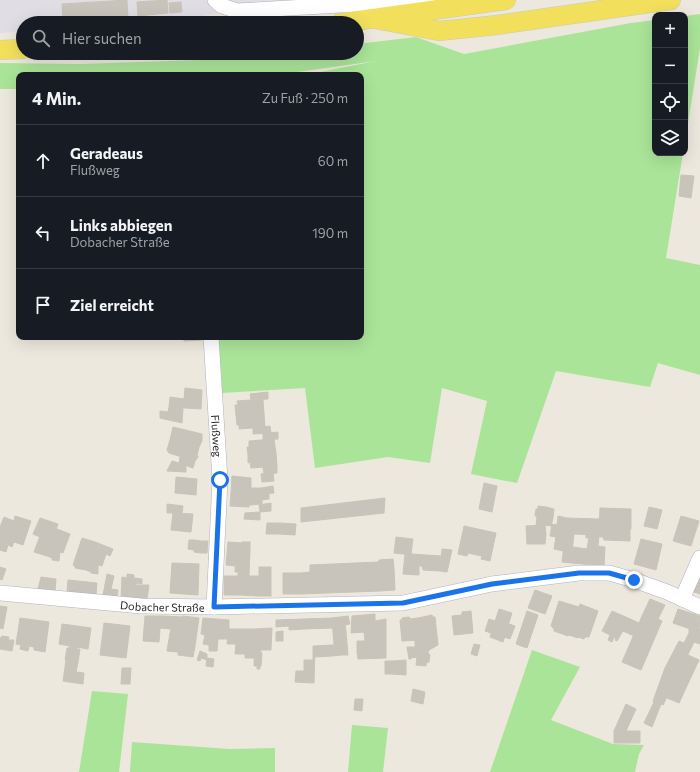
<!DOCTYPE html>
<html lang="de">
<head>
<meta charset="utf-8">
<style>
	:root { --surface:#171b24; --page:#20242c; --text:#f1f3f6; --muted:#9ea1a6; --line:#363941 }
	body { margin:0; font-family:Commissioner,sans-serif; background:var(--page); color:var(--text) }
	.controls { position:absolute; right:12px; top:12px; display:grid; overflow:hidden; border-radius:8px; box-shadow:0 4px 16px #0002 }
	.controls button { width:36px; height:36px; display:grid; place-items:center; padding:0; border:0; border-bottom:1px solid var(--line); background:var(--surface); color:var(--text); font:20px sans-serif }
	.stop { position:absolute; width:12px; height:12px; margin:-9px; border:3px solid #1a73e8; border-radius:50%; background:#fff }
	.stop.end { background:#1a73e8; border-color:#fff; box-shadow:0 1px 4px #0008 }
	.list { margin:0; padding:0; list-style:none }
	h2 { display:flex; justify-content:space-between; align-items:center; height:52px; margin:0; padding:0 16px; font-size:17px }
	h2 small { font-size:13px; font-weight:400; color:var(--muted) }
	.list li { display:grid; grid-template-columns:26px 1fr auto; gap:12px; align-items:center; box-sizing:border-box; height:72px; padding:0 16px; border-top:1px solid var(--line) }
	.list b { display:block; font-size:15px; white-space:nowrap }
	.list p { margin:0; font-size:13px; white-space:nowrap; color:var(--muted) }
	.list em { font-size:13px; font-style:normal; color:var(--muted) }
	.icon { flex:none; width:22px; height:22px; fill:none; stroke:currentColor; stroke-width:2; stroke-linecap:round; stroke-linejoin:round }
	.map { position:relative; flex:none; width:700px; height:772px; overflow:hidden }
	.search { position:absolute; background:var(--surface); box-shadow:0 4px 16px #0002; left:16px; top:16px; width:348px; height:44px; display:flex; align-items:center; gap:10px; box-sizing:border-box; padding:0 14px; border-radius:22px; color:var(--muted); font-size:15px }
	.panel { position:absolute; background:var(--surface); box-shadow:0 4px 16px #0002; left:16px; top:72px; width:348px; height:268px; border-radius:8px }
	.map>svg:first-child { display:block }
	.industrial { fill:#e0dde5 }
	.green { fill:#aae498 }
	.building { fill:#c8c4bc; stroke:#c8c4b6 }
	.lines { fill:none; stroke-linecap:round; stroke-linejoin:round }
	.minor-casing { stroke:#b1b1bf; stroke-width:16 }
	.major-casing { stroke:#c8c8c8; stroke-width:20 }
	.minor { stroke:#fff; stroke-width:15 }
	.major { stroke:#f2e05c; stroke-width:19 }
	.route { stroke:#1a73e8; stroke-width:5 }
	.labels { text-anchor:middle; dominant-baseline:central; stroke-width:4; stroke-linejoin:round; paint-order:stroke }
	.street-label { font-size:11px; fill:#2b2b2b; stroke:#fff }
</style>
</head>
<body>
<div class="map">
<svg width="700" height="772" viewBox="0 0 700 772">
	<rect width="100%" height="100%" fill="#ede8dd"/>
	<polygon class="industrial" points="0,0 301,0 183,19 133,23 23,23 23,31 0,33"/>
	<g class="green">
		<polygon points="700,14 700,48 685,142 685,16"/>
		<polygon points="655,20 655,153 683,153 666,258 700,265 700,375 658,363 650,387 556,371 517,483 471,474 487,401 442,388 430,463 388,457 315,468 305,388 221,393 217,337 361,337 361,75 305,75 376,61 276,75 19,75 19,89 0,89 0,63 80,64 199,60 268,53 357,53 357,44 416,37 464,54 631,23"/>
		<polygon points="532,650 580,667 551,720 613,744 644,745 639,754 635,772 490,772"/>
		<polygon points="92,691 128,694 119,772 79,772"/>
		<polygon points="352,725 388,728 383,772 348,772"/>
		<polygon points="132,742 229,749 275,748 275,772 130,772"/>
	</g>
	<g class="building">
		<polygon points="127,0 128,18 63,22 62,4"/>
		<polygon points="167,0 168,13 138,16 137,2"/>
		<polygon points="181,2 182,12 170,13 169,3"/>
		<polygon points="681,175 694,176 691,198 679,196"/>
		<polygon points="184,337 202,337 202,340 184,341"/>
		<polygon points="185,388 202,390 201,409 169,407 170,397 184,399"/>
		<polygon points="268,392 268,399 251,400 250,394"/>
		<polygon points="251,400 263,400 264,413 236,415 235,405 238,405 237,401"/>
		<polygon points="169,407 183,408 182,423 160,418 160,411 168,412"/>
		<polygon points="264,413 265,427 239,429 239,425 237,425 236,415"/>
		<polygon points="270,426 271,433 253,434 253,428"/>
		<polygon points="173,427 202,434 202,441 199,447 170,440"/>
		<polygon points="278,432 278,439 263,440 263,434"/>
		<polygon points="274,439 276,453 248,455 247,447 249,447 249,441"/>
		<polygon points="170,440 199,447 197,455 198,457 195,461 169,453 167,450"/>
		<polygon points="276,453 277,466 251,468 250,462 248,463 248,455"/>
		<polygon points="180,457 195,461 193,468 179,463"/>
		<polygon points="172,461 186,465 186,472 167,471"/>
		<polygon points="277,466 277,473 264,474 263,467"/>
		<polygon points="273,473 274,481 262,482 261,474"/>
		<polygon points="232,476 251,478 251,488 261,488 262,494 250,496 231,494"/>
		<polygon points="176,477 197,479 196,495 175,493"/>
		<polygon points="484,483 497,486 492,512 479,509"/>
		<polygon points="273,486 274,493 262,494 261,488"/>
		<polygon points="269,493 269,499 262,500 262,494"/>
		<polygon points="231,494 250,496 249,507 230,506"/>
		<polygon points="262,494 262,504 250,505 250,496"/>
		<polygon points="385,498 384,513 301,522 301,508"/>
		<polygon points="271,503 271,511 260,512 259,505"/>
		<polygon points="167,504 183,506 182,513 167,513"/>
		<polygon points="538,506 546,507 544,516 545,525 536,526 537,516 535,516 536,509 538,509"/>
		<polygon points="546,507 554,509 553,518 544,516"/>
		<polygon points="649,507 662,510 657,529 644,526"/>
		<polygon points="600,508 631,509 631,529 599,528"/>
		<polygon points="260,512 260,520 244,519 245,513"/>
		<polygon points="173,513 193,514 191,532 171,530"/>
		<polygon points="15,516 31,521 23,545 14,542 12,547 8,545 6,552 0,550 0,527 4,517 14,521"/>
		<polygon points="544,516 553,518 551,526 545,525"/>
		<polygon points="558,516 567,518 563,551 554,549 556,537 550,536 552,524 557,525"/>
		<polygon points="681,516 699,521 691,546 673,541"/>
		<polygon points="40,518 46,520 40,537 33,534"/>
		<polygon points="567,518 599,519 599,535 574,534 572,552 572,563 562,562"/>
		<polygon points="46,520 58,524 47,556 34,552"/>
		<polygon points="267,523 280,523 280,534 266,534"/>
		<polygon points="280,523 296,524 295,535 280,534"/>
		<polygon points="545,525 546,534 545,544 527,544 526,526"/>
		<polygon points="464,526 496,533 490,561 481,559 482,556 468,553 467,556 458,554"/>
		<polygon points="600,528 630,529 630,541 604,540 603,537 599,537"/>
		<polygon points="57,529 70,534 63,553 60,552 59,561 52,560 52,558 47,556"/>
		<polygon points="586,534 599,535 598,546 605,547 604,566 572,563 573,547 587,549 589,538 586,538"/>
		<polygon points="396,537 404,538 403,554 394,553"/>
		<polygon points="82,538 95,542 86,570 75,568 75,566 73,565"/>
		<polygon points="404,538 413,539 411,554 441,556 440,571 423,570 422,566 419,566 419,575 403,574 405,554 403,554"/>
		<polygon points="641,539 662,544 656,570 634,564"/>
		<polygon points="189,540 195,540 194,550 188,549"/>
		<polygon points="195,540 201,541 201,553 194,552"/>
		<polygon points="201,541 208,541 207,553 201,553"/>
		<polygon points="95,542 113,549 110,556 106,554 102,566 98,565 98,574 91,573 91,572 86,570"/>
		<polygon points="228,542 242,543 242,555 238,555 238,552 236,552 235,566 226,565"/>
		<rect x="242" y="542" width="8" height="7"/>
		<polygon points="242,549 250,549 249,576 259,576 259,596 241,595"/>
		<polygon points="442,549 452,550 447,572 440,571"/>
		<polygon points="236,552 238,552 238,555 242,555 241,595 224,595 224,576 238,576 238,572 235,572"/>
		<polygon points="393,559 394,568 378,570 379,560"/>
		<polygon points="379,562 380,591 301,594 301,573 310,572 310,565"/>
		<polygon points="172,563 199,564 198,595 170,593"/>
		<polygon points="0,567 6,569 2,580 0,579"/>
		<rect x="259" y="567" width="12" height="29"/>
		<polygon points="394,568 395,590 380,591 378,570"/>
		<rect x="283" y="573" width="18" height="21"/>
		<polygon points="107,574 114,576 111,589 118,590 117,598 103,595"/>
		<polygon points="127,574 134,575 134,578 142,579 142,584 137,583 135,585 135,599 121,599 122,577 127,578"/>
		<polygon points="700,575 700,594 691,591"/>
		<polygon points="41,577 56,579 55,591 38,589"/>
		<polygon points="68,580 97,583 96,595 67,592"/>
		<polygon points="135,585 149,585 147,599 135,599"/>
		<polygon points="535,590 552,596 545,614 528,608"/>
		<polygon points="650,599 665,605 657,621 642,616"/>
		<polygon points="559,601 579,607 580,604 598,611 589,637 585,637 584,639 578,637 578,638 569,635 568,636 554,631 554,629 551,626"/>
		<polygon points="0,606 7,607 3,629 0,628"/>
		<polygon points="499,609 512,613 503,642 490,637"/>
		<polygon points="678,609 700,616 699,632 673,623"/>
		<polygon points="471,611 473,633 454,635 452,616 462,615 462,612"/>
		<polygon points="527,611 538,615 527,648 516,644"/>
		<polygon points="612,611 628,618 624,629 617,641 615,640 616,638 614,637 612,642 608,640 610,635 602,631"/>
		<polygon points="375,614 375,641 365,641 364,632 351,633 352,616"/>
		<polygon points="432,615 433,617 435,617 438,645 429,650 428,653 430,655 429,662 426,663 426,666 416,665 417,657 416,647 421,646 418,618"/>
		<polygon points="145,616 161,616 159,642 143,641"/>
		<polygon points="161,616 183,617 181,635 170,633 171,629 160,628"/>
		<polygon points="183,616 199,618 195,646 179,644"/>
		<polygon points="348,616 350,624 345,625 346,631 333,632 332,618"/>
		<polygon points="642,616 657,621 658,619 662,621 641,670 622,662"/>
		<polygon points="409,617 410,619 418,618 420,640 402,641 400,620 402,620 402,618"/>
		<polygon points="20,618 49,622 45,652 34,650 34,647 29,646 28,651 20,649 21,645 16,644"/>
		<polygon points="203,618 229,620 229,639 218,639 217,651 209,651 209,645 203,644 205,635 201,634"/>
		<polygon points="332,618 333,628 304,629 303,619"/>
		<polygon points="628,618 639,623 634,636 623,631"/>
		<polygon points="303,619 304,629 289,630 289,626 276,627 276,620"/>
		<polygon points="386,619 386,658 358,659 357,652 363,652 361,641 375,641 375,621"/>
		<polygon points="489,619 495,621 491,633 485,631"/>
		<polygon points="104,623 130,626 126,658 100,655"/>
		<polygon points="62,624 77,626 72,661 65,660 67,648 69,648 70,646 59,644"/>
		<polygon points="509,624 515,626 510,639 504,637"/>
		<polygon points="77,626 91,628 88,649 77,647 77,649 80,649 78,662 72,661"/>
		<polygon points="272,628 271,650 260,650 262,654 261,666 260,666 260,669 257,669 257,666 254,666 255,629"/>
		<polygon points="229,629 237,629 236,644 227,644"/>
		<polygon points="237,629 255,629 255,658 245,658 245,654 235,654"/>
		<polygon points="689,629 699,632 663,705 661,704 652,727 644,723 654,702 653,701 665,668 679,641 684,643 689,633"/>
		<polygon points="700,629 700,644 694,642"/>
		<polygon points="283,631 283,641 276,641 276,632"/>
		<polygon points="346,631 347,644 340,644 341,655 332,656 331,645 334,645 333,632"/>
		<polygon points="170,633 181,635 178,652 167,651"/>
		<polygon points="2,636 9,637 8,640 14,640 12,651 0,649 0,638 1,638"/>
		<polygon points="415,640 420,640 421,646 416,647 417,657 411,658 411,659 409,659 407,647 415,647"/>
		<polygon points="357,641 361,641 363,652 357,652"/>
		<polygon points="179,644 195,646 193,657 178,655"/>
		<polygon points="340,644 347,644 348,655 341,655"/>
		<polygon points="474,644 480,645 477,656 471,654"/>
		<polygon points="331,645 332,656 315,657 315,646"/>
		<polygon points="313,646 315,646 314,683 295,682 296,671 304,671 304,660 313,660"/>
		<polygon points="200,651 207,654 207,660 201,658 200,661 197,660"/>
		<polygon points="688,655 699,660 679,703 667,698"/>
		<polygon points="207,658 214,659 213,667 206,666"/>
		<polygon points="66,660 72,661 69,682 63,681"/>
		<polygon points="406,660 406,675 391,674 393,661"/>
		<polygon points="72,661 78,662 76,672 84,673 83,684 69,682"/>
		<polygon points="385,661 393,661 391,674 385,674"/>
		<polygon points="122,668 131,668 130,684 121,684"/>
		<polygon points="413,689 425,692 423,704 411,701"/>
		<polygon points="355,699 363,699 362,711 354,710"/>
		<polygon points="626,704 636,709 626,731 640,731 640,743 614,743 614,731"/>
	</g>
	<g class="lines">
		<g class="minor-casing">
			<g id="minor">
				<polyline points="215,0 222,6 237,11 427,0"/>
				<path id="s1" d="M211,337L220,480L214,607"/>
				<path id="s2" d="M0,593L141,606L214,607L403,603L492,584L579,573H609L634,580L667,592L700,607"/>
				<polyline points="682,599 700,558"/>
			</g>
		</g>
		<g class="major-casing">
			<g id="major">
				<polyline points="375,19 439,31 497,25 671,0"/>
				<polyline points="340,23 506,0"/>
				<polyline points="0,50 23,49"/>
			</g>
		</g>
		<use href="#minor" class="minor"/>
		<use href="#major" class="major"/>
	</g>
	<g class="lines">
		<polyline class="route" points="220,480 214,607 403,603 492,584 579,573 609,573 634,580"/>
	</g>
	<g class="labels">
		<g class="street-label">
			<text stroke="none"><textPath href="#s1" startOffset="99">Flußweg</textPath></text>
			<text stroke="none"><textPath href="#s2" startOffset="163">Dobacher Straße</textPath></text>
		</g>
	</g>
</svg>
<div class="controls">
<button>+</button>
<button>−</button>
<button><svg class="icon" aria-label="locate" viewBox="0 0 24 24"><circle cx="12" cy="12" r="6"/><path d="M12 2v4M12 18v4M2 12h4M18 12h4"/></svg></button>
<button><svg class="icon" aria-label="layers" viewBox="0 0 24 24"><path d="M12 4l9 5-9 5-9-5zM3 14l9 5 9-5"/></svg></button>
</div>
<div class="stop" style="left:220px;top:480px"></div>
<div class="stop end" style="left:634px;top:580px"></div>
<div class="search"><svg class="icon" aria-label="search" viewBox="0 0 24 24"><circle cx="10" cy="10" r="6"/><path d="M15 15l6 6"/></svg>Hier suchen</div>
<section class="panel">
<h2>4 Min.<small>Zu Fuß · 250 m</small></h2>
<ul class="list">
<li><svg class="icon" aria-label="ahead" viewBox="0 0 24 24"><path d="M12 20V5M6 11l6-6 6 6"/></svg><div><b>Geradeaus</b><p>Flußweg</p></div><em>60 m</em></li>
<li><svg class="icon" aria-label="left" viewBox="0 0 24 24"><path d="M17 20v-9H6M10 6l-5 5 5 5"/></svg><div><b>Links abbiegen</b><p>Dobacher Straße</p></div><em>190 m</em></li>
<li><svg class="icon" aria-label="arrive" viewBox="0 0 24 24"><path d="M6 21V4h12l-3 4 3 4H6"/></svg><div><b>Ziel erreicht</b></div></li>
</ul>
</section>
</div>
</body>
</html>
